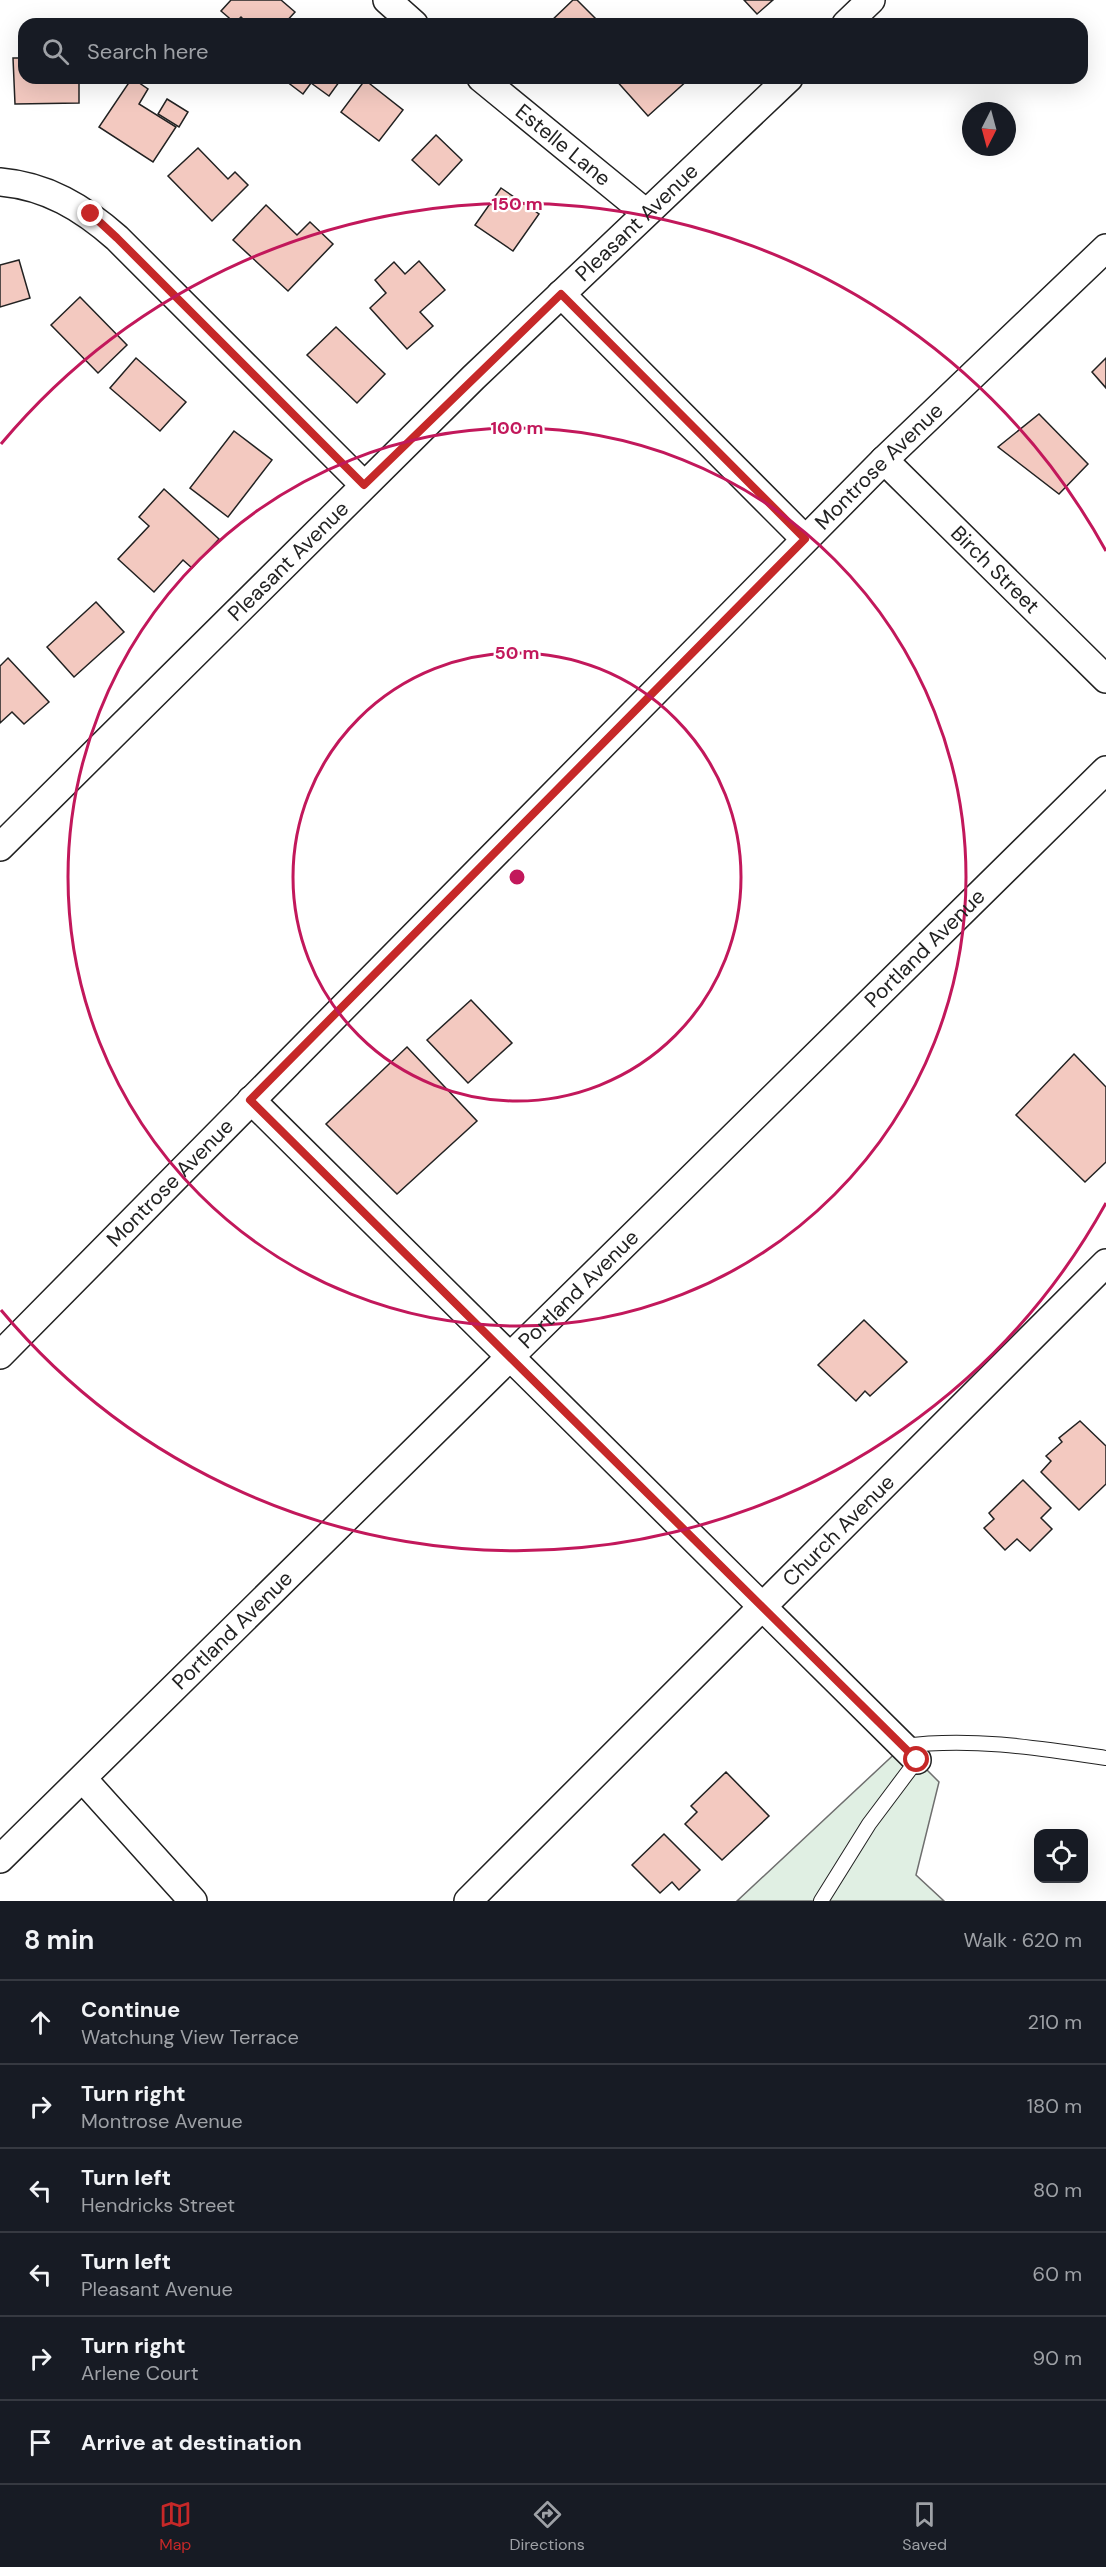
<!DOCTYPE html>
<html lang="en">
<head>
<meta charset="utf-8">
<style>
	:root { --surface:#171b24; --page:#20242c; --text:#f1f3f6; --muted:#9ea1a6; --line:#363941; --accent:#c62828 }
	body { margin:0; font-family:"DM Sans",sans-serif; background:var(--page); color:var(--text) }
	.controls { position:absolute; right:18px; bottom:18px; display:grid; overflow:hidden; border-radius:12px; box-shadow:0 6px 24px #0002 }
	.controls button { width:54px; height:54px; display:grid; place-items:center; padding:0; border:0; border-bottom:2px solid var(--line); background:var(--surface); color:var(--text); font:30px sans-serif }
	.compass { position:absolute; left:962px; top:102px; width:54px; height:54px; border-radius:50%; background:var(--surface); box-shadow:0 6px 24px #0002; rotate:186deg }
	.stop { position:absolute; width:18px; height:18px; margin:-14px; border:4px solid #c62828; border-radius:50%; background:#fff }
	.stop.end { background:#c62828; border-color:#fff; box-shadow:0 2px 6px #0008 }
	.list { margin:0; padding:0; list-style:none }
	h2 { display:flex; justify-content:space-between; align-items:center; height:78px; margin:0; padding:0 24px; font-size:26px }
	h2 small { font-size:20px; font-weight:400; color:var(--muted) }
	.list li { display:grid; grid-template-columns:39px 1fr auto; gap:18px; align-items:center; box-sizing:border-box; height:84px; padding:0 24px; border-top:2px solid var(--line) }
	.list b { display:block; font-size:22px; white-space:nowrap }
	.list p { margin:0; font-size:20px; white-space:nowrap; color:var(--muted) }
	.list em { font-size:20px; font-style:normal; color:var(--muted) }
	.icon { flex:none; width:33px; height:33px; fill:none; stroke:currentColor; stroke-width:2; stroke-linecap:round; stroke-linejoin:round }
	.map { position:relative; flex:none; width:1106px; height:1901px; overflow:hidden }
	.search { position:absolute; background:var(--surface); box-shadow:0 6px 24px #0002; left:18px; right:18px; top:18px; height:66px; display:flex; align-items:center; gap:15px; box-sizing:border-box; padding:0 21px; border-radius:18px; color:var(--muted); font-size:22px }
	.sheet { height:582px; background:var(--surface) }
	nav { display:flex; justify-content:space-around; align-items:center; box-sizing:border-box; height:84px; border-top:2px solid var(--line); background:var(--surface); font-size:16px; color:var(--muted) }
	nav a { display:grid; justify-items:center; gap:3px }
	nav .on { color:var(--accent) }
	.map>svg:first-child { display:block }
	.green { fill:#e0efe3; stroke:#6f6f6f; stroke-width:1.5 }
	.building { fill:#f3c9c0; stroke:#222; stroke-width:1.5 }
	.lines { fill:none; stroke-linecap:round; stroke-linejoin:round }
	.service-casing { stroke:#222; stroke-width:16 }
	.minor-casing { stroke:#222; stroke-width:30 }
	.service { stroke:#fff; stroke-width:14 }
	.minor { stroke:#fff; stroke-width:27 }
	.route { stroke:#c62828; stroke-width:8 }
	.ring { fill:none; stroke:#c2185b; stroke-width:3 }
	.labels { text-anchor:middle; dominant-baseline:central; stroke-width:4.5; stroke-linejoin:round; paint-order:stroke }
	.street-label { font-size:21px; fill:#222; stroke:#fff }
	.centre { fill:#c2185b; stroke:#fff; stroke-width:3 }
	.ring-label { font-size:18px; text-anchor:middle; font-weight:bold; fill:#c2185b; stroke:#fff; stroke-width:4.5; stroke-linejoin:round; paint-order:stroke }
</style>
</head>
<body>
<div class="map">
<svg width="1106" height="1901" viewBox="0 0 1106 1901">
	<rect width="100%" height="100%" fill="#fff"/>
	<polygon class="green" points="903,1746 939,1782 916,1875 944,1901 737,1901"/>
	<g class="building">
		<polygon points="231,0 281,0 295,12 284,24 248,24 241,17 235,23 221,11"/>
		<polygon points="573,0 577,0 601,24 548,24"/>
		<polygon points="744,0 773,0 757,14"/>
		<polygon points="13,58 24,58 24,78 79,78 79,103 15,104"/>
		<polygon points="132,78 148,89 139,104 176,127 153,162 99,127"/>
		<polygon points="282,78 342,78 329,96 311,83 303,94"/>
		<polygon points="614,78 690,78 648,116"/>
		<polygon points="365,80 403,110 379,141 341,112"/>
		<polygon points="167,99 188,112 179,127 158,114"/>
		<polygon points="436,135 462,160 439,185 412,160"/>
		<polygon points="198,148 228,179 235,172 248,185 212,221 168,176"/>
		<polygon points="501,188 539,214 513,251 475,225"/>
		<polygon points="266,205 297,235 310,222 333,244 288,291 233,240"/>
		<polygon points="19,260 30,298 0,307 0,265"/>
		<polygon points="419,261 445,290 420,312 433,326 407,349 370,308 386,293 375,280 394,262 405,274"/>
		<polygon points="80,297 127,345 98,373 51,325"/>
		<polygon points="336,327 385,374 357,403 307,355"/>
		<polygon points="136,358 186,402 160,431 110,388"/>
		<polygon points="1106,358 1106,388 1092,372"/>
		<polygon points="1039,414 1088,464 1059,494 998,447"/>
		<polygon points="234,431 272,460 228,517 190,488"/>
		<polygon points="164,489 219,539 192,568 183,560 154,592 118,559 149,526 139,517"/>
		<polygon points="96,602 124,632 74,677 47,647"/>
		<polygon points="8,658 49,702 24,724 12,712 0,723 0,666"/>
		<polygon points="471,1000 512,1043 468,1083 427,1040"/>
		<polygon points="407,1047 477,1121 397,1194 326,1124"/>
		<polygon points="1074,1054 1106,1087 1106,1162 1085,1182 1016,1115"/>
		<polygon points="864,1320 907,1362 870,1396 865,1391 856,1401 818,1365"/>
		<polygon points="1080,1421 1106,1446 1106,1484 1079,1510 1041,1472 1051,1461 1046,1456 1062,1442 1059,1438"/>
		<polygon points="1023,1480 1051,1508 1041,1518 1052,1529 1030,1551 1017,1539 1005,1550 984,1528 994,1519 989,1513"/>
		<polygon points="726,1772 769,1816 722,1860 685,1824 697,1812 691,1806"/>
		<polygon points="664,1834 700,1870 679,1890 672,1882 660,1893 632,1865"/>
	</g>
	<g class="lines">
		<g class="service-casing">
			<g id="service">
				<path d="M903,1746C971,1737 1039,1748 1106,1758"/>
				<polyline points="821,1901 869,1824 917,1760"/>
			</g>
		</g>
		<g class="minor-casing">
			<g id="minor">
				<polyline points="387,0 414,24"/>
				<polyline points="846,24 871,0"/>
				<path id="s1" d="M481,78L646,213"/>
				<path d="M0,182C47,186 83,208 117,238L364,485"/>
				<polyline points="561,294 805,539"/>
				<path id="s2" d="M884,460L1106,679"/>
				<path id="s3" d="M0,847L474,377L789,78"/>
				<polyline points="251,1100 917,1760"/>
				<path id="s4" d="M0,1355L884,460L1106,248"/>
				<polyline points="83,1779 193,1901"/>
				<path id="s5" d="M0,1859L1106,770"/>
				<path id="s6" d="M468,1901L1106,1263"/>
			</g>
		</g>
		<use href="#service" class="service"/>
		<use href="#minor" class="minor"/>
	</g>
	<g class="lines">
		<polyline class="route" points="91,214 117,238 364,485 561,294 805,539 250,1100 917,1760"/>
	</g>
	<g class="ring">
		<circle cx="517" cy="877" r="224"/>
		<circle cx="517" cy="877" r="449"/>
		<path d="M1106 1203A673 673 0 0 1 1 1310M1 444A673 673 0 0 1 1106 551"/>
	</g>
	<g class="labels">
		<g class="street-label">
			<text stroke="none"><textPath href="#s1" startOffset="106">Estelle Lane</textPath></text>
			<text stroke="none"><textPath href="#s3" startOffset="892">Pleasant Avenue</textPath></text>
			<text stroke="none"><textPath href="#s4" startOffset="1250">Montrose Avenue</textPath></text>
			<text stroke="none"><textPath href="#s3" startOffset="406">Pleasant Avenue</textPath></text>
			<text stroke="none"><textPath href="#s2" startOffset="156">Birch Street</textPath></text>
			<text stroke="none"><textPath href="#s5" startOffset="1298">Portland Avenue</textPath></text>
			<text stroke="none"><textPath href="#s4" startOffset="242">Montrose Avenue</textPath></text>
			<text stroke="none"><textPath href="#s5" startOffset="812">Portland Avenue</textPath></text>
			<text stroke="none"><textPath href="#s6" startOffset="524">Church Avenue</textPath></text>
			<text stroke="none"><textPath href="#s5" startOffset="326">Portland Avenue</textPath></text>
		</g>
	</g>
	<circle cx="517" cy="877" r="9" class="centre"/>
	<g class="ring-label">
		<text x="517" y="210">150 m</text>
		<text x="517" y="434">100 m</text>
		<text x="517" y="659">50 m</text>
	</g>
</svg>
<div class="controls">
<button><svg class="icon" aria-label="locate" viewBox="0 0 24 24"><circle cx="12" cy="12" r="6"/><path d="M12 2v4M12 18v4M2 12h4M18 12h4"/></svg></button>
</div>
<svg class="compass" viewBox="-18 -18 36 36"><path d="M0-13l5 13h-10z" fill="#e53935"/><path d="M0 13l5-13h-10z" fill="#9ea1a6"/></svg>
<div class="stop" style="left:917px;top:1760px"></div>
<div class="stop end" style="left:91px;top:214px"></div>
<div class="search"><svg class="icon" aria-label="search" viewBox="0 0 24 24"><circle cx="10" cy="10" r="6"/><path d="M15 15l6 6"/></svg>Search here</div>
</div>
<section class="sheet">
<h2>8 min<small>Walk · 620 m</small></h2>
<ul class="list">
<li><svg class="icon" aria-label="ahead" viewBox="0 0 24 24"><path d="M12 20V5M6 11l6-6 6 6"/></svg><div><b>Continue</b><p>Watchung View Terrace</p></div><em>210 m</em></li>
<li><svg class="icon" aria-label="right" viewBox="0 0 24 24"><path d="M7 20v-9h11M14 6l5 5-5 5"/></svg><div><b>Turn right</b><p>Montrose Avenue</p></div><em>180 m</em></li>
<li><svg class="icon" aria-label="left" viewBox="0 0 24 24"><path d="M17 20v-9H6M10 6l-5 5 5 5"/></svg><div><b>Turn left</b><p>Hendricks Street</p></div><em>80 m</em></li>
<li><svg class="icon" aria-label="left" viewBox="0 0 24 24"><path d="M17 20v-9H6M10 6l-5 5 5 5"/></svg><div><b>Turn left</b><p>Pleasant Avenue</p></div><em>60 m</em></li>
<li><svg class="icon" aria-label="right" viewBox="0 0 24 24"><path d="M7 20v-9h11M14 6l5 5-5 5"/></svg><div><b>Turn right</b><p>Arlene Court</p></div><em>90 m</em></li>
<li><svg class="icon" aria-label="arrive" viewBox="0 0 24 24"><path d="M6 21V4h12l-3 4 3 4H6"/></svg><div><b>Arrive at destination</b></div></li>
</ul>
</section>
<nav>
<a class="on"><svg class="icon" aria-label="map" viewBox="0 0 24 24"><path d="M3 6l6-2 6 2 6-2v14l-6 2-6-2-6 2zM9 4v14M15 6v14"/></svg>Map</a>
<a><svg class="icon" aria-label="directions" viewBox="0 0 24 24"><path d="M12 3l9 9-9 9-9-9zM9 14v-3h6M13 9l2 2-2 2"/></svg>Directions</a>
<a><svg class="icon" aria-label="saved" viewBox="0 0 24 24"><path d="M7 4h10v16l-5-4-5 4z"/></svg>Saved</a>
</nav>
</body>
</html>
